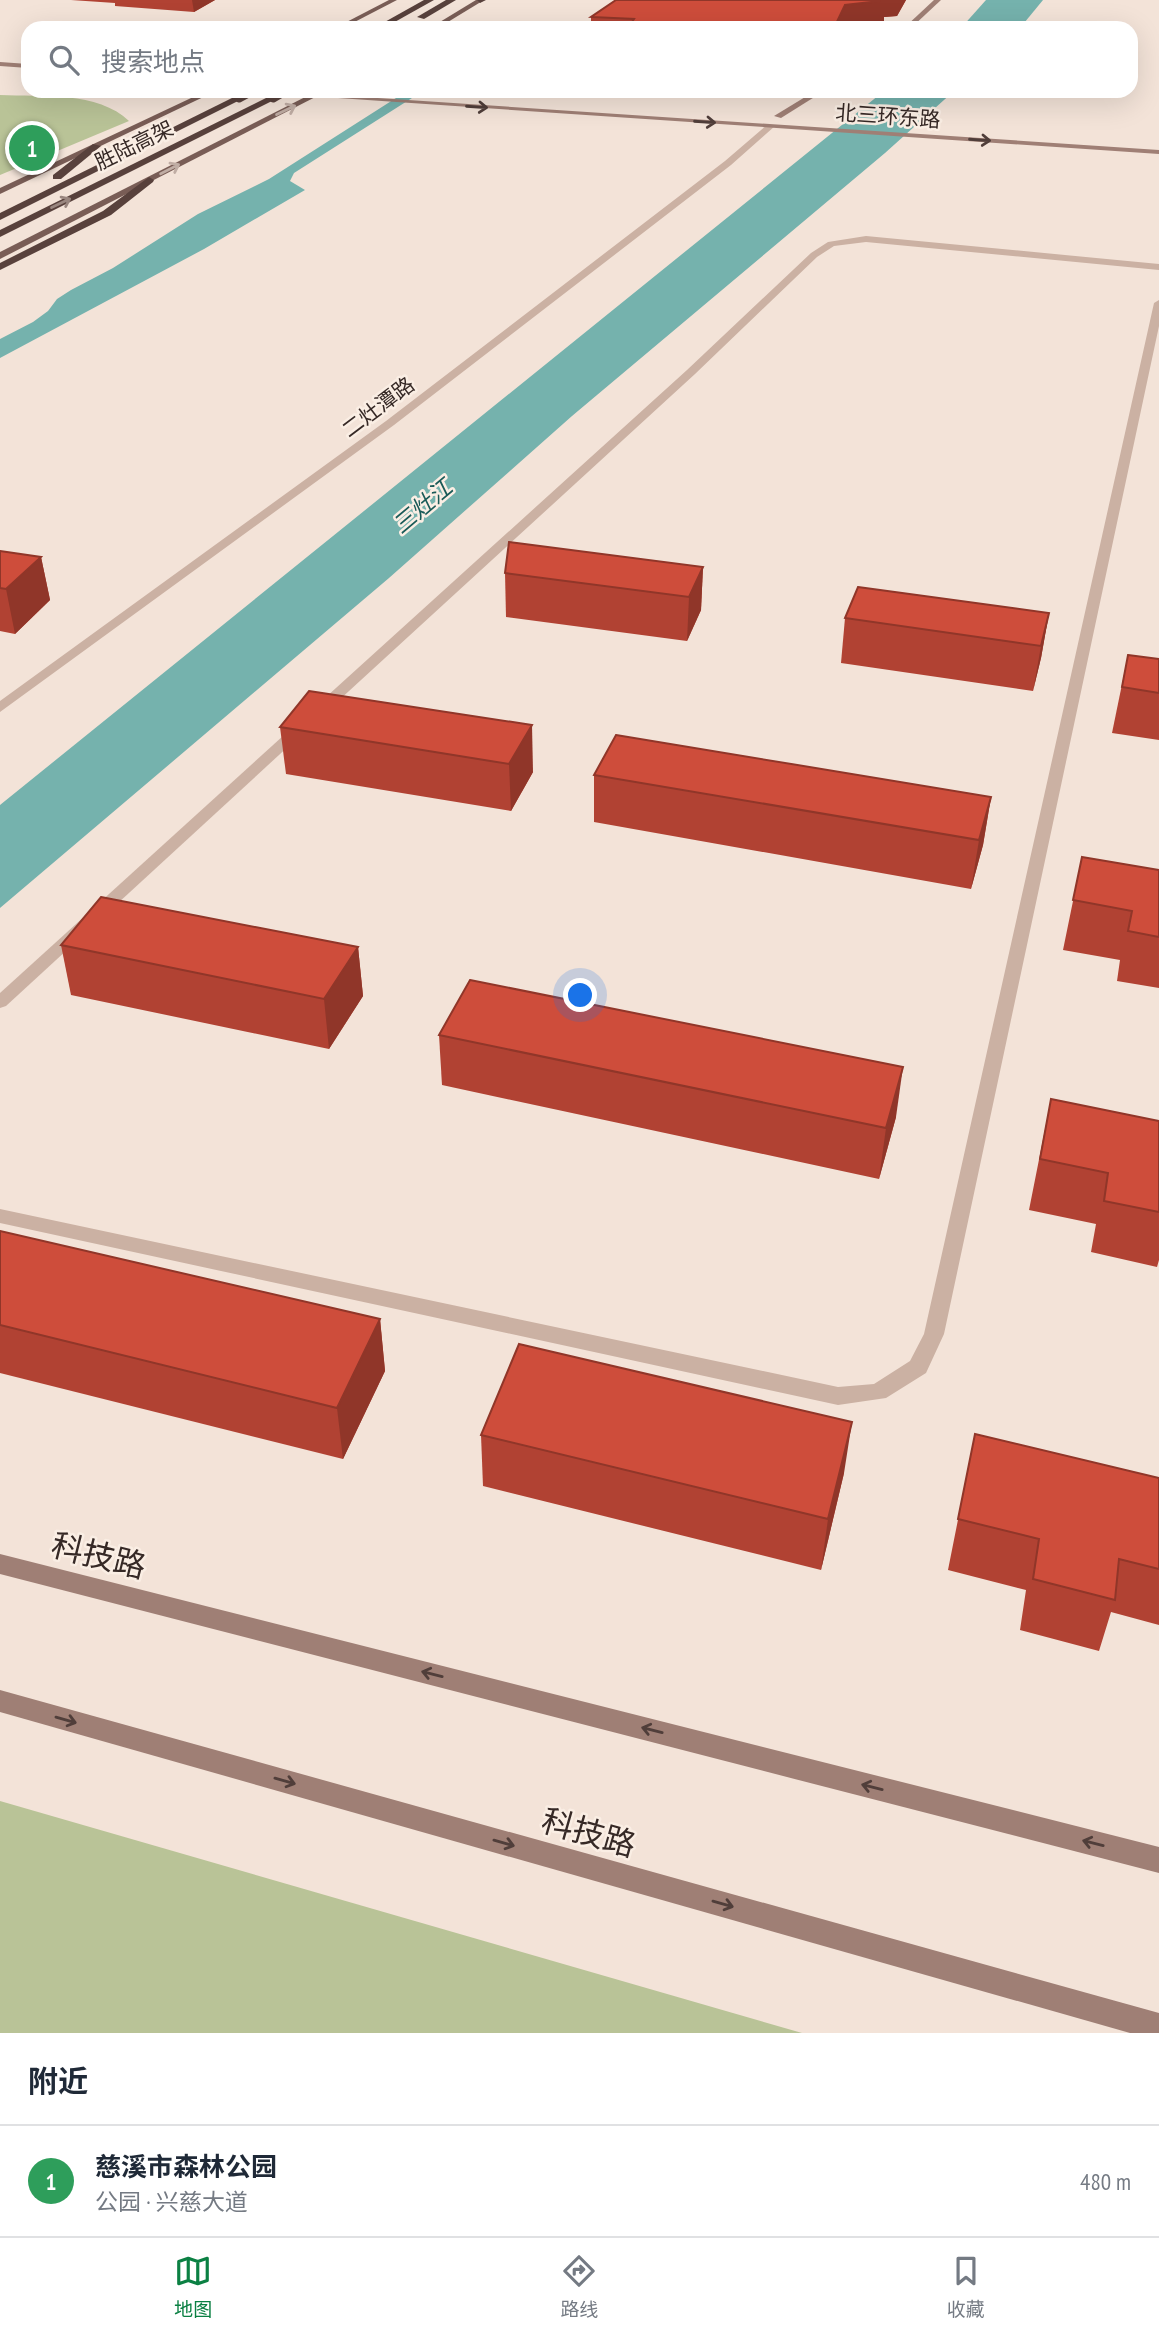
<!DOCTYPE html>
<html lang="zh">
<head>
<meta charset="utf-8">
<style>
	:root { --surface:#fff; --page:#f2f2f3; --text:#1f2937; --muted:#747a83; --line:#e0e1e3; --accent:#0b8043 }
	body { margin:0; font-family:"PT Sans Narrow","Noto Sans SC",sans-serif; background:var(--page); color:var(--text) }
	.you { position:absolute; left:581px; top:996px; width:24px; height:24px; margin:-18px; border:5px solid #fff; border-radius:50%; background:#1a73e8; box-shadow:0 0 0 10px #1a73e833 }
	.badge { display:grid; place-items:center; width:46px; height:46px; border-radius:50%; background:var(--accent); color:#fff; font-size:23px; font-weight:700 }
	.pin { position:absolute; translate:-50% -50%; border:4px solid #fff; box-shadow:0 2px 7px #0006 }
	.list { margin:0; padding:0; list-style:none }
	h2 { display:flex; justify-content:space-between; align-items:center; height:91px; margin:0; padding:0 28px; font-size:30px }
	h2 small { font-size:23px; font-weight:400; color:var(--muted) }
	.list li { display:grid; grid-template-columns:46px 1fr auto; gap:21px; align-items:center; box-sizing:border-box; height:112px; padding:0 28px; border-top:2px solid var(--line) }
	.list b { display:block; font-size:26px; white-space:nowrap }
	.list p { margin:0; font-size:23px; white-space:nowrap; color:var(--muted) }
	.list em { font-size:23px; font-style:normal; color:var(--muted) }
	.icon { flex:none; width:38px; height:38px; fill:none; stroke:currentColor; stroke-width:2; stroke-linecap:round; stroke-linejoin:round }
	.map { position:relative; flex:none; width:1159px; height:2033px; overflow:hidden }
	.search { position:absolute; background:var(--surface); box-shadow:0 7px 28px #0002; left:21px; right:21px; top:21px; height:77px; display:flex; align-items:center; gap:18px; box-sizing:border-box; padding:0 24px; border-radius:21px; color:var(--muted); font-size:26px }
	.sheet { height:203px; background:var(--surface) }
	nav { display:flex; justify-content:space-around; align-items:center; box-sizing:border-box; height:98px; border-top:2px solid var(--line); background:var(--surface); font-size:19px; color:var(--muted) }
	nav a { display:grid; justify-items:center; gap:4px }
	nav .on { color:var(--accent) }
	.map>svg:first-child { display:block }
	.green { fill:#b9c397 }
	.water { fill:#75b2ad }
	.lines { fill:none; stroke-linecap:round; stroke-linejoin:round }
	.lane { fill:#cbb1a3; fill-rule:evenodd }
	.street { fill:#cbb1a3; fill-rule:evenodd }
	.secondary { fill:#9f7f75; fill-rule:evenodd }
	.primary { fill:#795d56; fill-rule:evenodd }
	.highway { fill:#58413c; fill-rule:evenodd }
	.highway-bridge { stroke:#58413c; stroke-width:9 }
	.wall { fill:#b14233 }
	.shaded-wall { fill:#903629 }
	.building { fill:#ce4d3b; stroke:#903629; stroke-width:2 }
	.oneway { stroke:#503e3a }
	.oneway2 { stroke:#c0ada4 }
	.oneway3 { stroke:#99867f }
	.labels { text-anchor:middle; dominant-baseline:central; stroke-width:5; stroke-linejoin:round; paint-order:stroke }
	.far-street-label { font-size:21px; fill:#362926; stroke:#faeee4 }
	.far-water-label { font-size:23px; font-style:italic; fill:#195a57; stroke:#faeee4 }
	.near-street-label { font-size:32px; fill:#362926; stroke:#faeee4 }
</style>
</head>
<body>
<div class="map">
<svg width="1159" height="2033" viewBox="0 0 1159 2033">
	<rect width="100%" height="100%" fill="#f3e3d8"/>
	<g class="green">
		<path d="M0,95C41,97 98,91 129,121L0,175Z"/>
		<polygon points="0,1801 802,2033 0,2033"/>
	</g>
	<g class="water">
		<polygon points="986,0 1043,0 1020,28 961,28"/>
		<polygon points="407,91 423,91 294,173 290,181 305,190 204,249 0,358 0,339 33,322 48,311 57,299 71,290 113,268 198,214 269,179"/>
		<polygon points="884,91 954,91 885,153 572,416 389,578 0,908 0,805"/>
	</g>
	<g class="lines">
		<g class="lane">
			<polygon points="866,236 1159,264 1159,270 866,242 834,246 817,257 695,374 325,713 315,713 315,707 687,370 811,253 828,242"/>
			<polygon points="1159,300 1159,326 944,1334 926,1373 886,1398 838,1405 0,1223 0,1209 838,1387 874,1384 910,1361 924,1334 1154,303"/>
			<polygon points="299,725 304,726 306,729 304,732 6,1006 0,1008 0,993 294,726"/>
		</g>
		<polygon class="street" points="768,124 775,126 731,165 394,425 0,712 0,701 386,421 725,161"/>
		<g class="secondary">
			<polygon points="934,0 941,0 911,28 904,28"/>
			<polygon points="0,62 28,64 28,68 0,66"/>
			<polygon points="234,91 272,91 1159,150 1159,154"/>
			<polygon points="815,91 824,91 781,118 774,116"/>
			<polygon points="0,1554 1159,1847 1159,1873 0,1574"/>
			<polygon points="0,1690 1159,2013 1159,2033 1130,2033 0,1712"/>
		</g>
		<g class="primary">
			<polygon points="389,0 397,0 343,28 335,28"/>
			<polygon points="476,0 484,0 438,28 430,28"/>
			<polygon points="206,91 216,91 0,194 0,188"/>
			<polygon points="317,91 327,91 0,259 0,252"/>
		</g>
		<g class="highway">
			<polygon points="424,0 434,0 384,28 374,28"/>
			<polygon points="446,0 456,0 424,19 417,17"/>
			<polygon points="477,0 486,0 480,3"/>
			<polygon points="236,96 244,98 0,220 0,213"/>
			<polygon points="270,96 278,98 0,237 0,230"/>
			<polygon points="93,144 101,146 61,179 53,179 53,175"/>
			<polygon points="149,177 154,180 153,182 111,215 0,270 0,263 103,211"/>
		</g>
		<g class="highway-bridge">
			<polyline points="239,98 252,91"/>
			<polyline points="273,98 285,91"/>
		</g>
	</g>
	<g class="wall">
		<polygon points="71,0 215,0 194,12 115,6 115,3"/>
		<polygon points="616,0 906,0 897,16 884,17 884,23 878,23 877,28 591,28 591,17"/>
		<polygon points="0,551 41,557 50,600 15,634 0,631"/>
		<polygon points="703,567 701,610 687,641 506,617 505,573"/>
		<polygon points="1049,613 1041,658 1033,691 841,663 845,618"/>
		<polygon points="1128,655 1159,659 1159,740 1112,733"/>
		<polygon points="309,691 533,772 511,811 286,774 280,727"/>
		<polygon points="594,775 991,797 983,845 971,889 594,822"/>
		<polygon points="1082,857 1159,870 1159,988 1117,981 1120,960 1063,950"/>
		<polygon points="61,945 358,947 363,996 329,1049 71,995"/>
		<polygon points="439,1035 896,1117 879,1179 442,1085"/>
		<polygon points="1051,1099 1159,1121 1159,1260 1157,1267 1091,1252 1096,1224 1029,1210"/>
		<polygon points="0,1231 380,1319 385,1371 343,1459 0,1373"/>
		<polygon points="975,1434 1159,1478 1159,1625 1111,1612 1099,1651 1020,1630 1026,1590 948,1570"/>
		<polygon points="481,1435 844,1473 821,1570 483,1486"/>
	</g>
	<g class="shaded-wall">
		<polygon points="192,0 215,0 194,12"/>
		<polygon points="869,0 906,0 897,16 884,17 884,23 878,23 877,28 834,28 845,5"/>
		<polygon points="41,557 50,600 15,634 6,589"/>
		<polygon points="703,567 701,610 687,641 689,597"/>
		<polygon points="1049,613 1041,658 1033,691 1041,646"/>
		<polygon points="532,725 533,772 511,811 509,764"/>
		<polygon points="991,797 983,845 971,889 979,840"/>
		<polygon points="358,947 363,996 329,1049 324,999"/>
		<polygon points="903,1067 896,1117 879,1179 886,1128"/>
		<polygon points="380,1319 385,1371 343,1459 337,1408"/>
		<polygon points="852,1422 844,1473 821,1570 828,1519"/>
	</g>
	<g class="building">
		<polygon points="616,0 877,0 880,1 845,5 834,28 730,28 632,22 634,19 591,17"/>
		<polygon points="509,542 703,567 689,597 505,573"/>
		<polygon points="0,551 41,557 6,589 0,588"/>
		<polygon points="858,587 1049,613 1041,646 845,618"/>
		<polygon points="1128,655 1159,659 1159,693 1122,687"/>
		<polygon points="309,691 532,725 509,764 280,727"/>
		<polygon points="616,735 991,797 979,840 594,775"/>
		<polygon points="1082,857 1159,870 1159,937 1128,931 1132,911 1073,900"/>
		<polygon points="101,897 358,947 324,999 61,945"/>
		<polygon points="470,980 903,1067 886,1128 439,1035"/>
		<polygon points="1051,1099 1159,1121 1159,1212 1104,1201 1108,1173 1040,1159"/>
		<polygon points="0,1231 380,1319 337,1408 0,1325"/>
		<polygon points="519,1344 852,1422 828,1519 481,1435"/>
		<polygon points="975,1434 1159,1478 1159,1569 1119,1559 1115,1600 1033,1579 1039,1539 958,1519"/>
	</g>
	<defs><path id="oneway-shaft" d="M-6 0H5M1.5-3L5.5 0L1.5 3" fill="none" stroke-width="1.6" stroke-linecap="round" stroke-linejoin="round" transform="scale(1.75)"/></defs>
	<g class="oneway">
		<use href="#oneway-shaft" transform="translate(477 107) rotate(4)"/>
		<use href="#oneway-shaft" transform="translate(705 122) rotate(4)"/>
		<use href="#oneway-shaft" transform="translate(980 140) rotate(4)"/>
		<use href="#oneway-shaft" transform="translate(432 1674) rotate(-166)"/>
		<use href="#oneway-shaft" transform="translate(66 1720) rotate(16)"/>
		<use href="#oneway-shaft" transform="translate(652 1730) rotate(-166)"/>
		<use href="#oneway-shaft" transform="translate(285 1781) rotate(16)"/>
		<use href="#oneway-shaft" transform="translate(872 1787) rotate(-166)"/>
		<use href="#oneway-shaft" transform="translate(504 1843) rotate(16)"/>
		<use href="#oneway-shaft" transform="translate(1093 1843) rotate(-166)"/>
		<use href="#oneway-shaft" transform="translate(723 1904) rotate(16)"/>
	</g>
	<g class="oneway2">
		<use href="#oneway-shaft" transform="translate(286 110) rotate(-26)"/>
		<use href="#oneway-shaft" transform="translate(170 169) rotate(-27)"/>
	</g>
	<use class="oneway3" href="#oneway-shaft" transform="translate(61 203) rotate(-26)"/>
	<g class="labels">
		<g class="far-street-label">
			<text transform="translate(888 116) rotate(4)">北三环东路</text>
			<text transform="translate(134 145) rotate(-26)">胜陆高架</text>
			<text transform="translate(378 407) rotate(-37)">二灶潭路</text>
		</g>
		<g class="far-water-label">
			<text transform="translate(422 506) rotate(-40)">三灶江</text>
		</g>
		<g class="near-street-label">
			<text transform="translate(99 1555) rotate(14)">科技路</text>
			<text transform="translate(589 1832) rotate(16)">科技路</text>
		</g>
	</g>
</svg>
<div class="you"></div>
<div class="pin badge" style="left:32px;top:148px;background:#2e9e5b">1</div>
<div class="search"><svg class="icon" aria-label="search" viewBox="0 0 24 24"><circle cx="10" cy="10" r="6"/><path d="M15 15l6 6"/></svg>搜索地点</div>
</div>
<section class="sheet">
<h2>附近<small></small></h2>
<ul class="list">
<li><span class="badge" style="background:#2e9e5b">1</span><div><b>慈溪市森林公园</b><p>公园 · 兴慈大道</p></div><em>480 m</em></li>
</ul>
</section>
<nav>
<a class="on"><svg class="icon" aria-label="map" viewBox="0 0 24 24"><path d="M3 6l6-2 6 2 6-2v14l-6 2-6-2-6 2zM9 4v14M15 6v14"/></svg>地图</a>
<a><svg class="icon" aria-label="directions" viewBox="0 0 24 24"><path d="M12 3l9 9-9 9-9-9zM9 14v-3h6M13 9l2 2-2 2"/></svg>路线</a>
<a><svg class="icon" aria-label="saved" viewBox="0 0 24 24"><path d="M7 4h10v16l-5-4-5 4z"/></svg>收藏</a>
</nav>
</body>
</html>
